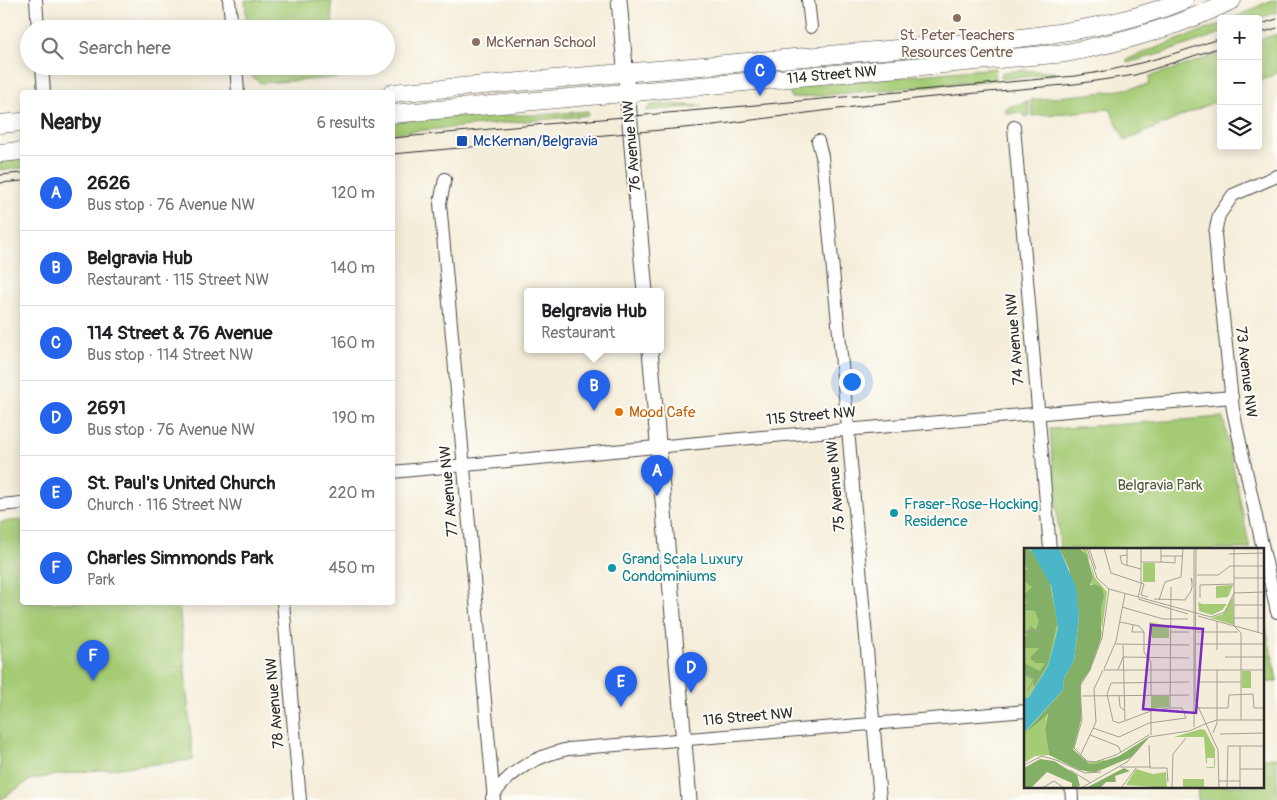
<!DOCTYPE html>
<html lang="en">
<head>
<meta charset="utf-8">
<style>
	:root { --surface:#fff; --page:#f2f2f2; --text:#202124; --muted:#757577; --line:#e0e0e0; --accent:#2563eb }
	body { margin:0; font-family:Pangolin,sans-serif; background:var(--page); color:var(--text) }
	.controls { position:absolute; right:15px; top:15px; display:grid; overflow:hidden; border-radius:5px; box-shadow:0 2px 12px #0003 }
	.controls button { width:45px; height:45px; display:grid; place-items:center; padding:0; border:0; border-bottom:1px solid var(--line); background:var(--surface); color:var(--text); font:25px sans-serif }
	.you { position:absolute; left:851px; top:381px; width:18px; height:18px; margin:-12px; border:4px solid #fff; border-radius:50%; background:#1a73e8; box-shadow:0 0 0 8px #1a73e833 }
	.badge { display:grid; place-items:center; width:32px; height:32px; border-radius:50%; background:var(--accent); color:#fff; font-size:16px; font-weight:700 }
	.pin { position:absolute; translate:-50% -41px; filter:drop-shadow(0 1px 2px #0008) }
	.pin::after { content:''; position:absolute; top:26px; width:18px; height:15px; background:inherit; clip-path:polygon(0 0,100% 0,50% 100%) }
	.popup { position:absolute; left:524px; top:288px; width:140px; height:65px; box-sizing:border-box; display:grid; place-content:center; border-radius:5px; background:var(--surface); filter:drop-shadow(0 1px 4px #0005); font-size:16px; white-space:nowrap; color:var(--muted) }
	.popup b { font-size:19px; color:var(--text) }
	.popup::after { content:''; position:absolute; left:50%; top:100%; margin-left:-10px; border:10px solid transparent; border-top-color:var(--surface) }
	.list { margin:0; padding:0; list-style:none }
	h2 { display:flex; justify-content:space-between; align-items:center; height:65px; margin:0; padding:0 20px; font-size:21px }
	h2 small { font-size:16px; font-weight:400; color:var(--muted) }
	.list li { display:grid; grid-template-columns:32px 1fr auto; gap:15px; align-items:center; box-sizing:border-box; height:75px; padding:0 20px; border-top:1px solid var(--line) }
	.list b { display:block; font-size:19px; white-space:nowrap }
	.list p { margin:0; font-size:16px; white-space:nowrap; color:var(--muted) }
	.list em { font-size:16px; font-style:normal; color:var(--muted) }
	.icon { flex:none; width:28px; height:28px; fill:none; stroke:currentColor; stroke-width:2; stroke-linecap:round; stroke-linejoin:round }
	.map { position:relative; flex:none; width:1277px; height:800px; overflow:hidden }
	.search { position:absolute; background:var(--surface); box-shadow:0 2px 12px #0003; left:20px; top:20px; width:375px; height:55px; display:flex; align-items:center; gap:12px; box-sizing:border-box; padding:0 18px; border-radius:28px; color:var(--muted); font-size:19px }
	.panel { position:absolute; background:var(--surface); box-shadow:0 2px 12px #0003; left:20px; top:90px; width:375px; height:515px; border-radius:5px }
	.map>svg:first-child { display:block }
	.green { fill:#a5cb75; stroke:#687b50 }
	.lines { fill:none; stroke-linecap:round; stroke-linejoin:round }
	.minor-casing { stroke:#494845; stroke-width:14 }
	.tertiary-casing { stroke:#494845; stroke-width:17 }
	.secondary-casing { stroke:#494845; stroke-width:19 }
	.minor { stroke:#fff; stroke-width:12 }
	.tertiary { stroke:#fff; stroke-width:15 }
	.secondary { stroke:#fff; stroke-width:18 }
	.tram { stroke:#2b2b2b; stroke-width:1 }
	.education-dot { fill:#8d6e63; stroke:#fdfcf7; stroke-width:2 }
	.transit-dot { fill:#1a4fb4; stroke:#fdfcf7; stroke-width:2 }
	.food-dot { fill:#e8710a; stroke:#fdfcf7; stroke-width:2 }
	.culture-dot { fill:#0f9aa8; stroke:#fdfcf7; stroke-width:2 }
	.labels { text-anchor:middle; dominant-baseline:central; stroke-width:4; stroke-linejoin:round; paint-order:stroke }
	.education-label { font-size:15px; fill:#785e54; stroke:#fdfcf7 }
	.street-label { font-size:15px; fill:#2b2b2b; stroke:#fdfcf7 }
	.transit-label { font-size:15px; fill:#164399; stroke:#fdfcf7; text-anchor:start }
	.food-label { font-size:15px; fill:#c56008; stroke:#fdfcf7; text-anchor:start }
	.park-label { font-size:15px; fill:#505b41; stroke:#fdfcf7 }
	.culture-label { font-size:15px; fill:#0d838f; stroke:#fdfcf7; text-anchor:start }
	.inset-road { fill:none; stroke:#a49f93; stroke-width:1 }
	.view { fill:#7b2cbf; fill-opacity:0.15; stroke:#7b2cbf; stroke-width:2.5 }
	.inset-edge { fill:none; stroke:#2b2b2b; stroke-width:2.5 }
</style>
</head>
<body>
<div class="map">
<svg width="1277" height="800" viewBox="0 0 1277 800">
	<rect width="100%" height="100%" fill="#fdfcf7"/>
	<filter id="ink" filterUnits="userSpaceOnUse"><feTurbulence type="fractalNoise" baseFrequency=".02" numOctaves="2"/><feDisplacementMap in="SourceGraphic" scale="10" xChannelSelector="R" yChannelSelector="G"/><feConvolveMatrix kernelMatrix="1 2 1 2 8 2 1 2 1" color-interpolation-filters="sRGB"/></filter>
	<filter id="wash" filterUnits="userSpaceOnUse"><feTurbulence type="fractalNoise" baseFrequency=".0096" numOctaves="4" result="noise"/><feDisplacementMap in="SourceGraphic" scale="20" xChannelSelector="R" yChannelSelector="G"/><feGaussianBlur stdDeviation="1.12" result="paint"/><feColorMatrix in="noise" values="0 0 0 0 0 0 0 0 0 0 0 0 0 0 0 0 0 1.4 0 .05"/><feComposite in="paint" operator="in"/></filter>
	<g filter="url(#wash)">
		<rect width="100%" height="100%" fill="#f4edd9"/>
		<g class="green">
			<polygon points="245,0 331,0 333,29 247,29"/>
			<polygon points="1271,0 1277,0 1277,12 1257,19 1232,19"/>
			<polygon points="1221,24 1221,33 1163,53 1127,63 1126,60 1142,53"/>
			<polygon points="1277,34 1277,73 1258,82 1258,40"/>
			<polygon points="1221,53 1221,99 1125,141 1110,109 1033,116 1031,100 1107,92 1149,85 1150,76 1180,67"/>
			<polygon points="251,66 336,66 337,78 261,83 252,77"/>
			<polygon points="995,68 996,80 791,98 789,87"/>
			<polygon points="1024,70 1055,72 1056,74 1001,79 1001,74 1003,72"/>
			<polygon points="1028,101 1030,116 1028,118 1019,112 1009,114 1005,112 1006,108"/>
			<polygon points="656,104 702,106 646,111 650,106"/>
			<polygon points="588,111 588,115 571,117 393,133 393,122 471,115 538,115"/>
			<polygon points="22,159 22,168 0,170 0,161"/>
			<polygon points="1223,417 1250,549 1060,549 1050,429"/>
			<polygon points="22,520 22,602 179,603 193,760 62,774 30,780 0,800 0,522"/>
			<polygon points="1263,613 1277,680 1277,681 1263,683"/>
			<polygon points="1277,757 1277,800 1198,800 1197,786 1263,786 1263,758"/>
		</g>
	</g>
	<g filter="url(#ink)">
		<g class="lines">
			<g class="minor-casing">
				<g id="minor">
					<polyline points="36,0 38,29"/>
					<polyline points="229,0 232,29"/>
					<polyline points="808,0 811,27"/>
					<polyline points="42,66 44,92"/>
					<polyline points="236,66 238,92"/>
					<polyline points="1014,127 1050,549"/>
					<polyline points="818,141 822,156 847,417 880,800"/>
					<polyline points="445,179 440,203 494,800"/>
					<polyline points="392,472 751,438 1232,397"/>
					<polyline points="0,505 22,503"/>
					<polyline points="1263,549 1233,410 1218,271 1215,233 1219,215 1233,195 1277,176"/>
					<polyline points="1263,549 1277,612"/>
					<polyline points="283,602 300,800"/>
					<polyline points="1071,786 1072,800"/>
					<path d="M492,798C509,770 537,756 568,749L1026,711"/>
				</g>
			</g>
			<g class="tertiary-casing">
				<g id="tertiary">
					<polyline points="619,0 645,292"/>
					<polyline points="650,350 689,800"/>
				</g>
			</g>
			<g class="secondary-casing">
				<g id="secondary">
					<path d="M392,93L1012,39C1071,32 1129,23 1184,0"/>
					<path d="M392,114L1066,53C1123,42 1181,26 1232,0"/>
					<polyline points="0,124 22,122"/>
					<polyline points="0,153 22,151"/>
				</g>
			</g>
			<use href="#minor" class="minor"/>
			<use href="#tertiary" class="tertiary"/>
			<use href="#secondary" class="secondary"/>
			<g class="tram">
				<polyline points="1258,25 1277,19"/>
				<polyline points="1258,34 1277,28"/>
				<path d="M392,138L1075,76C1126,69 1173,55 1221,38"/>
				<polyline points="392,154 706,126 923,98 1075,84 1135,75 1221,47"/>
				<polyline points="0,175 22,173"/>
				<polyline points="0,183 22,181"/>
			</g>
		</g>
	</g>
	<g class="education-dot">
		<circle cx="957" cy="18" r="5"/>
		<circle cx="476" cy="42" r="5"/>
	</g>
	<rect class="transit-dot" x="456" y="135" width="12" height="12" rx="2.5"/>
	<circle class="food-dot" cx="619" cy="412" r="5"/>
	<g class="culture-dot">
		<circle cx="894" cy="513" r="5"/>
		<circle cx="612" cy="568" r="5"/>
	</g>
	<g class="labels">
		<g class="education-label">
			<text x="957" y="35">St. Peter Teachers<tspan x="957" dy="17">Resources Centre</tspan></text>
			<text x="486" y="42" text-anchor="start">McKernan School</text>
		</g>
		<g class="street-label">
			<text transform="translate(832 75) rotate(-5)">114 Street NW</text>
			<text transform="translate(632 146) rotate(-95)">76 Avenue NW</text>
			<text transform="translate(1015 339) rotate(-95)">74 Avenue NW</text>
			<text transform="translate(1246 372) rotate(83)">73 Avenue NW</text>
			<text transform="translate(811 416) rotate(-5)">115 Street NW</text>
			<text transform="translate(836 486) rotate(-95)">75 Avenue NW</text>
			<text transform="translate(449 491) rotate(-95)">77 Avenue NW</text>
			<text transform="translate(275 703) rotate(-95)">78 Avenue NW</text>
			<text transform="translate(748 717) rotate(-5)">116 Street NW</text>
		</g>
		<g class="transit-label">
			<text x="473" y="141">McKernan/Belgravia</text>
		</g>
		<g class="food-label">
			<text x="629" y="412">Mood Cafe</text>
		</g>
		<g class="park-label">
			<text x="1160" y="485">Belgravia Park</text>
		</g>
		<g class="culture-label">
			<text x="904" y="504">Fraser-Rose-Hocking<tspan x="904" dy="17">Residence</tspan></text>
			<text x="622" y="559">Grand Scala Luxury<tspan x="622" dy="17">Condominiums</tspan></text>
		</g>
	</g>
	<g transform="translate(1024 548)">
		<rect width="240" height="240" fill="#f4edd9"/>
		<path d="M0,0H6L32,59L34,80L24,118L5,149L0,151ZM40,0L43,5L49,11L52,18L57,42L65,52L69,66V79L67,92L61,106L66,117L78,81L75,58L79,49L75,45L76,39L66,35L69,29L66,13L57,0H62L71,30L83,44L77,91L66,122L55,138L57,170L49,201L64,214L81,212L83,217L95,212L98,209L115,195L94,214L67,225L47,218L49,215L37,203L56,160L54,138L66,121L61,106L66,92L68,68L64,52L56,43L52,18L42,6ZM119,15H131V34H119ZM209,37L204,49L192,50V38ZM209,49L210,77L187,70L199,66ZM174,54L178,56H203L198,62L188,67L175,63ZM125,74L145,78V90H128ZM218,123H227V140H218ZM127,148H145V159L127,161ZM24,160L21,181L25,207L11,208L0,215V185ZM177,181L181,182L191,201V218L190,220H183L182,219H190V210H183V215H182L180,189H150ZM112,221L129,226L142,224L143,240L102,237ZM159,231H180V240H159Z" fill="#a5cb75"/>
		<path d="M0,0L10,4L26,33L33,76L24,116L10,139L9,131L0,127V115L16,123L21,115H12L6,110L15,100H1L0,113V91L3,87L0,83H5L6,78L12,82L15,73L11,63L0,62V56H3L0,47L8,39L0,33V23L4,21L0,16ZM35,0H55L63,7L69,29L66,37L71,36L78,40L80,48L77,59V89L66,122L57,134V172L49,202L65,216H71L95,208L126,188L108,209L72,224L55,222L25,207L21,181L24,166L0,186L39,142L40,130L50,113L55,68L45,21ZM16,211L30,213L53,227L56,238L48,240V235L23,224L7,240H0V220ZM100,220L106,223L91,228L92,234H82L76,240H62Z" fill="#84af66"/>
		<path d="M6,0H35L52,39L55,68L50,113L40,130L39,142L0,185V151L5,149L24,118L34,80L27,37Z" fill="#4cb6c9"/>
		<path class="inset-road" d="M63,0L73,30L85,41L187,69L201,64L210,45M65,0L72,21M80,0L87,25L120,36L117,47L124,49M103,0V17M172,0L171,152L194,202L195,240M210,0V45M205,6L240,5M103,7L96,8L98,16L117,21M137,8H158M117,14H137V0M137,14L151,15V8M173,27H194L206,18H240M210,30H240M85,41L78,90L66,122L56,138L58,172L50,200L63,213L71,214L92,207L125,187M210,45V78L217,85V172M210,45L240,44M114,49L117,37V0M176,50V37L210,36M114,51L164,66M130,51L161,52L167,43L168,39V31L167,30L168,35M135,52L141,34L157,29L159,0M210,57H240M98,59L139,71H164M174,68L240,86M210,70H240M193,73V102M96,74L115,78L120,84M109,77L108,84H120M0,82L17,83M120,84V104L127,114V147M146,84H165M173,84H214M234,85V0M91,96L165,97M172,96H240M99,97L101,172M201,109H240M80,121L92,93L101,46M80,122H240M94,122L99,109L165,110M0,126L11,130L3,143M173,134H217M95,147L96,159L100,162M58,148L165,147M146,160L147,39M173,160H204L205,147L229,146L230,160H240M127,163V187M181,176L193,172H240M170,179V0M69,180L95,189L125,175L162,170L158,160H145L127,163L95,175L89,173L83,146L87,135L165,134M189,185L193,175V122M196,186L240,185M66,187L94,198L97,204M125,197L126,220M216,198V240M56,208L72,174L70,141L79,122M34,213L61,225L77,224M0,217L18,208L35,213M96,219H127M126,220H143L144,234M216,221H240M46,222L67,235M194,233H216M18,240L30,233L40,240M57,240L103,214L125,189L165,183L181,176M97,240L112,220M148,240L149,206L162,190M203,240L204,198H240"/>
		<path class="view" d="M127,77L179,81L172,165L119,161Z"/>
		<rect width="240" height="240" class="inset-edge"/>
	</g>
</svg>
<div class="controls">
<button>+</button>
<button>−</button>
<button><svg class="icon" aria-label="layers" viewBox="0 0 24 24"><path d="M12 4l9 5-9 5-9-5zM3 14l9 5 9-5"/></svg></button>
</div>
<div class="you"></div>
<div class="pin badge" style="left:657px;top:496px">A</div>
<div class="pin badge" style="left:594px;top:411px">B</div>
<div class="popup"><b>Belgravia Hub</b>Restaurant</div>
<div class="pin badge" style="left:760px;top:96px">C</div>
<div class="pin badge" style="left:691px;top:693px">D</div>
<div class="pin badge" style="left:621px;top:707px">E</div>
<div class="pin badge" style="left:93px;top:681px">F</div>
<div class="search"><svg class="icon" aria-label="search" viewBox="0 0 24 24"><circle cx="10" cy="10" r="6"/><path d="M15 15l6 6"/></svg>Search here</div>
<section class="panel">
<h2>Nearby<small>6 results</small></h2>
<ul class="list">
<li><span class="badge">A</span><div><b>2626</b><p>Bus stop · 76 Avenue NW</p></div><em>120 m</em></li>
<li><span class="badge">B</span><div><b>Belgravia Hub</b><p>Restaurant · 115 Street NW</p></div><em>140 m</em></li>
<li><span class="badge">C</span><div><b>114 Street &amp; 76 Avenue</b><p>Bus stop · 114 Street NW</p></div><em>160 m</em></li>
<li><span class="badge">D</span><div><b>2691</b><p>Bus stop · 76 Avenue NW</p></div><em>190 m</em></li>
<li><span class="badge">E</span><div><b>St. Paul's United Church</b><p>Church · 116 Street NW</p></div><em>220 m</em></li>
<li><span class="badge">F</span><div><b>Charles Simmonds Park</b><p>Park</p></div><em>450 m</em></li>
</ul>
</section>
</div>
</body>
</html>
